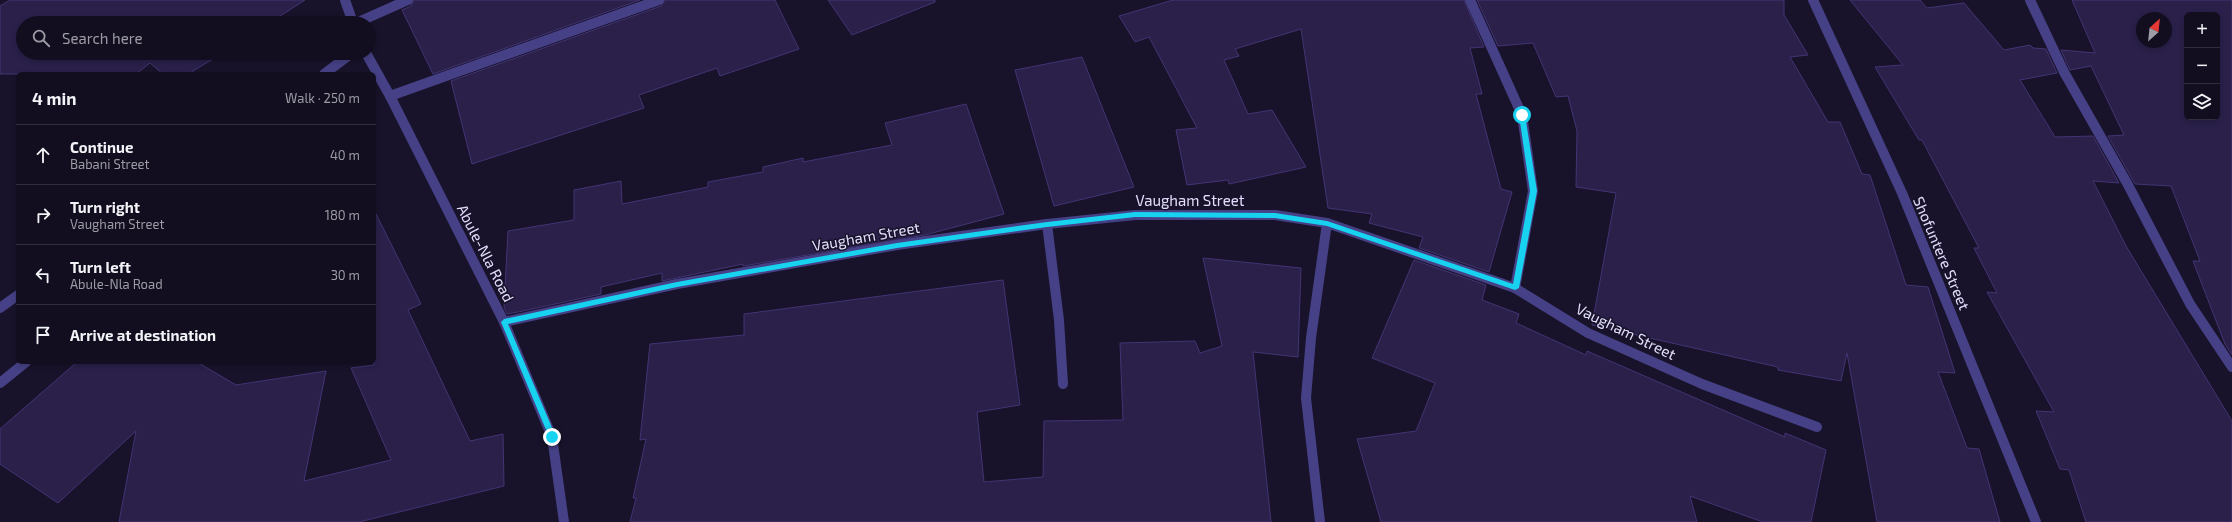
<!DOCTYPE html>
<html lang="en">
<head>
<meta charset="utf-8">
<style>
	:root { --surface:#120e20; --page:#1f1c2d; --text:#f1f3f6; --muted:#9c9ca5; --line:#312e3e }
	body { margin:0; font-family:"Exo 2",sans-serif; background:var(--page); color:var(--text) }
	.controls { position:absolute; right:12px; top:12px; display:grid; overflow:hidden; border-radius:6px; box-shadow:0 2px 6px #0003 }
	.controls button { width:36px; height:36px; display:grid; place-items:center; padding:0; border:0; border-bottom:1px solid var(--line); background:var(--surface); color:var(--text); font:20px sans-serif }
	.compass { position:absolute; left:2136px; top:12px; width:36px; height:36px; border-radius:50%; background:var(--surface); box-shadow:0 2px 6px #0003; rotate:27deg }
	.stop { position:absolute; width:12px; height:12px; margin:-9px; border:3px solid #18d3f0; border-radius:50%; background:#fff }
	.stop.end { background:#18d3f0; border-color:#fff; box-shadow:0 1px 4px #0008 }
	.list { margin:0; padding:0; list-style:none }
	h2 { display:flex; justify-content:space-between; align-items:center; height:52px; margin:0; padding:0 16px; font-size:17px }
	h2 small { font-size:13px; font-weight:400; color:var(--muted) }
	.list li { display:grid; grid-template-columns:26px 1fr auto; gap:12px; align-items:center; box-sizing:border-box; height:60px; padding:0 16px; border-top:1px solid var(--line) }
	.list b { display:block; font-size:15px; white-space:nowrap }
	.list p { margin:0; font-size:13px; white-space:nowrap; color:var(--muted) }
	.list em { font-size:13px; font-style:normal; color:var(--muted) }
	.icon { flex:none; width:22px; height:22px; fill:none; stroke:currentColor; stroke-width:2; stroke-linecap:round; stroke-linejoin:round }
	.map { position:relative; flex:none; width:2232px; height:522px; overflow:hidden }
	.search { position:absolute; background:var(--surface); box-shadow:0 2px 6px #0003; left:16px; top:16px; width:360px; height:44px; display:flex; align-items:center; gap:10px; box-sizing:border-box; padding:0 14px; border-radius:22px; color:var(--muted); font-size:15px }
	.panel { position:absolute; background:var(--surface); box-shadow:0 2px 6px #0003; left:16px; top:72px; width:360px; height:292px; border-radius:6px }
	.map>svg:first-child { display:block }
	.building { fill:#2a204a; stroke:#433474; fill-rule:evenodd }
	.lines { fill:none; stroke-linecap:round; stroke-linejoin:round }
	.service { stroke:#464186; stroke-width:10 }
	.minor { stroke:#464186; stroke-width:10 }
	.route { fill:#18d3f0 }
	.labels { text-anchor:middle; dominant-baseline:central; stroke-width:3; stroke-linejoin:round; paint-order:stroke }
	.street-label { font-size:15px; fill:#e3defd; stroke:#18132a }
</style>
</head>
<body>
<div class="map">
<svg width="2232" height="522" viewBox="0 0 2232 522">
	<rect width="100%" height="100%" fill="#18132a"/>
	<g class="building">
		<polygon points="10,0 305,0 269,23 23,23 23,53 223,53 188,74 163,74 150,63 136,74 0,74 0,6"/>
		<polygon points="414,0 640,0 433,74 402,10 411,6"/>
		<polygon points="665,0 775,0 799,49 720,76 717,68 639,95 644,108 472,164 451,81 661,6"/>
		<polygon points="828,0 935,0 935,2 852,35"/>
		<polygon points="1173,0 1464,0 1484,47 1470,48 1482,94 1476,94 1501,189 1512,192 1489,272 1419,248 1423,237 1369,223 1372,214 1328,208 1301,29 1235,49 1239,56 1224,60 1248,114 1272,110 1306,167 1229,184 1228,180 1187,185 1176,130 1197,128 1149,37 1135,42 1119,16"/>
		<polygon points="1477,0 1784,0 1784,15 1808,55 1790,57 1828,122 1840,122 1862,174 1870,175 1906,285 1928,287 1955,373 1938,372 1967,448 1979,449 2000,522 1877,522 1847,353 1841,381 1778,370 1778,367 1592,325 1616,193 1576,187 1577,131 1568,96 1556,97 1533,43 1498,46"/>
		<polygon points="1850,0 1920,0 1927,8 1964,3 2004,50 2030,45 2033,48 2046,49 2057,73 2020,80 2055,137 2093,136 2119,183 2093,181 2126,246 2232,421 2232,522 2086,522 2069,470 2060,469 2036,411 2054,412 1987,292 1997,293 1974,248 1979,248 1922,140 1919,140 1875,67 1903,65"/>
		<path d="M2072,0H2232V355L2225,344L2193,261H2200L2171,186L2135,184L2108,136L2124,135L2091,66L2070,70L2061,50L2095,53ZM2187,15H2217V117H2187ZM2142,18H2166V42H2142Z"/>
		<polygon points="1082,57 1134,187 1054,206 1015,70"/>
		<polygon points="966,104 1004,214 925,235 743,266 743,264 662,281 662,273 601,287 601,294 523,311 507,314 504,307 508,231 574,220 574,190 621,181 622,204 708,187 708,182 763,172 763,167 803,158 803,162 892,145 885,123"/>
		<polygon points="374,210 421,304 408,310 470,441 503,434 504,486 359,522 119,522 136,431 58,503 0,464 0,429 77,362 197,362 236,385 326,371 304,481 391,460 351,368 374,365"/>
		<polygon points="1203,258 1301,268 1298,357 1253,352 1271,522 630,522 636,498 633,498 646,439 640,440 650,344 744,335 744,314 1003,280 1020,405 977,412 984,482 1043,477 1044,421 1123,420 1120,343 1195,341 1200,353 1222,346"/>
		<polygon points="1414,260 1486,285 1482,300 1519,314 1516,323 1586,355 1587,351 1785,437 1785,433 1826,450 1811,522 1763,522 1690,496 1697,522 1381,522 1357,439 1416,431 1435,383 1372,358"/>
	</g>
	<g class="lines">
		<g class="service">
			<polyline points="356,23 408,0"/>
			<polyline points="1047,224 1059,320 1063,384"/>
			<polyline points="0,383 26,362"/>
		</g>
		<g class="minor">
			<polyline points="345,0 353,23"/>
			<polyline points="1470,0 1522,115 1533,191 1515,288"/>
			<polyline points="1813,0 1902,193 2036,522"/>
			<polyline points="2030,0 2064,72 2127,183 2190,304 2232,367"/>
			<polyline points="366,53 390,96 504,322 552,437 564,522"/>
			<polyline points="324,74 352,53"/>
			<polyline points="390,96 659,0"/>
			<polyline points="0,308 18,295"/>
			<polyline points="504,322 677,284 897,245 1047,224 1135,215 1275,215 1327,223 1515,288 1588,333 1702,384 1817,427"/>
			<polyline points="1320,522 1306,398 1311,338 1327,223"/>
		</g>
	</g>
	<polygon class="route" points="1522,113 1525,115 1537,191 1519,288 1515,290 1327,226 1275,218 1135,217 1047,227 897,248 677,287 508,324 556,437 552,440 549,437 501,322 504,319 677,282 897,243 1047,222 1135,212 1275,213 1327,221 1513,284 1530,191 1519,115"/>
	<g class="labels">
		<g class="street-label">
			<text x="1190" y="200">Vaugham Street</text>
			<text transform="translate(866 236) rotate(-10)">Vaugham Street</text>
			<text transform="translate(486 253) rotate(63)">Abule-Nla Road</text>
			<text transform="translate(1942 253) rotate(67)">Shofuntere Street</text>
			<text transform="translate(1626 331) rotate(26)">Vaugham Street</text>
		</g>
	</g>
</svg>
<div class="controls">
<button>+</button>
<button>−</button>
<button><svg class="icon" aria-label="layers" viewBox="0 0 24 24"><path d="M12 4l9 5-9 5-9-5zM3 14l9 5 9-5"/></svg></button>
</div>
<svg class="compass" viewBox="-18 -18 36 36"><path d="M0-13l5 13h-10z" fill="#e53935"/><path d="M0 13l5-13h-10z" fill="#9c9ca5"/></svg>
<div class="stop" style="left:1522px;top:115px"></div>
<div class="stop end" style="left:552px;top:437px"></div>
<div class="search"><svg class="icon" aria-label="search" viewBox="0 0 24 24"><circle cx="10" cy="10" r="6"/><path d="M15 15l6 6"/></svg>Search here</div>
<section class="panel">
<h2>4 min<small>Walk · 250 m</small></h2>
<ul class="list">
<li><svg class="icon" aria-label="ahead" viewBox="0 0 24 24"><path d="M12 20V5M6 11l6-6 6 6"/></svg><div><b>Continue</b><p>Babani Street</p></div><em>40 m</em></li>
<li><svg class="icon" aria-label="right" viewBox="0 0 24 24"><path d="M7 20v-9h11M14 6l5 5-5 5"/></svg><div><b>Turn right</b><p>Vaugham Street</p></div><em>180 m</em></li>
<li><svg class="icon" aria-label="left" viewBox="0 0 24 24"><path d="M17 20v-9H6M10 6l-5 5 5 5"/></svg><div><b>Turn left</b><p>Abule-Nla Road</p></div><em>30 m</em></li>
<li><svg class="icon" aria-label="arrive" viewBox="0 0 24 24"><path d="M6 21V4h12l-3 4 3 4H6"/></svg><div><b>Arrive at destination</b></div></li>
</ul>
</section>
</div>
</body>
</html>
